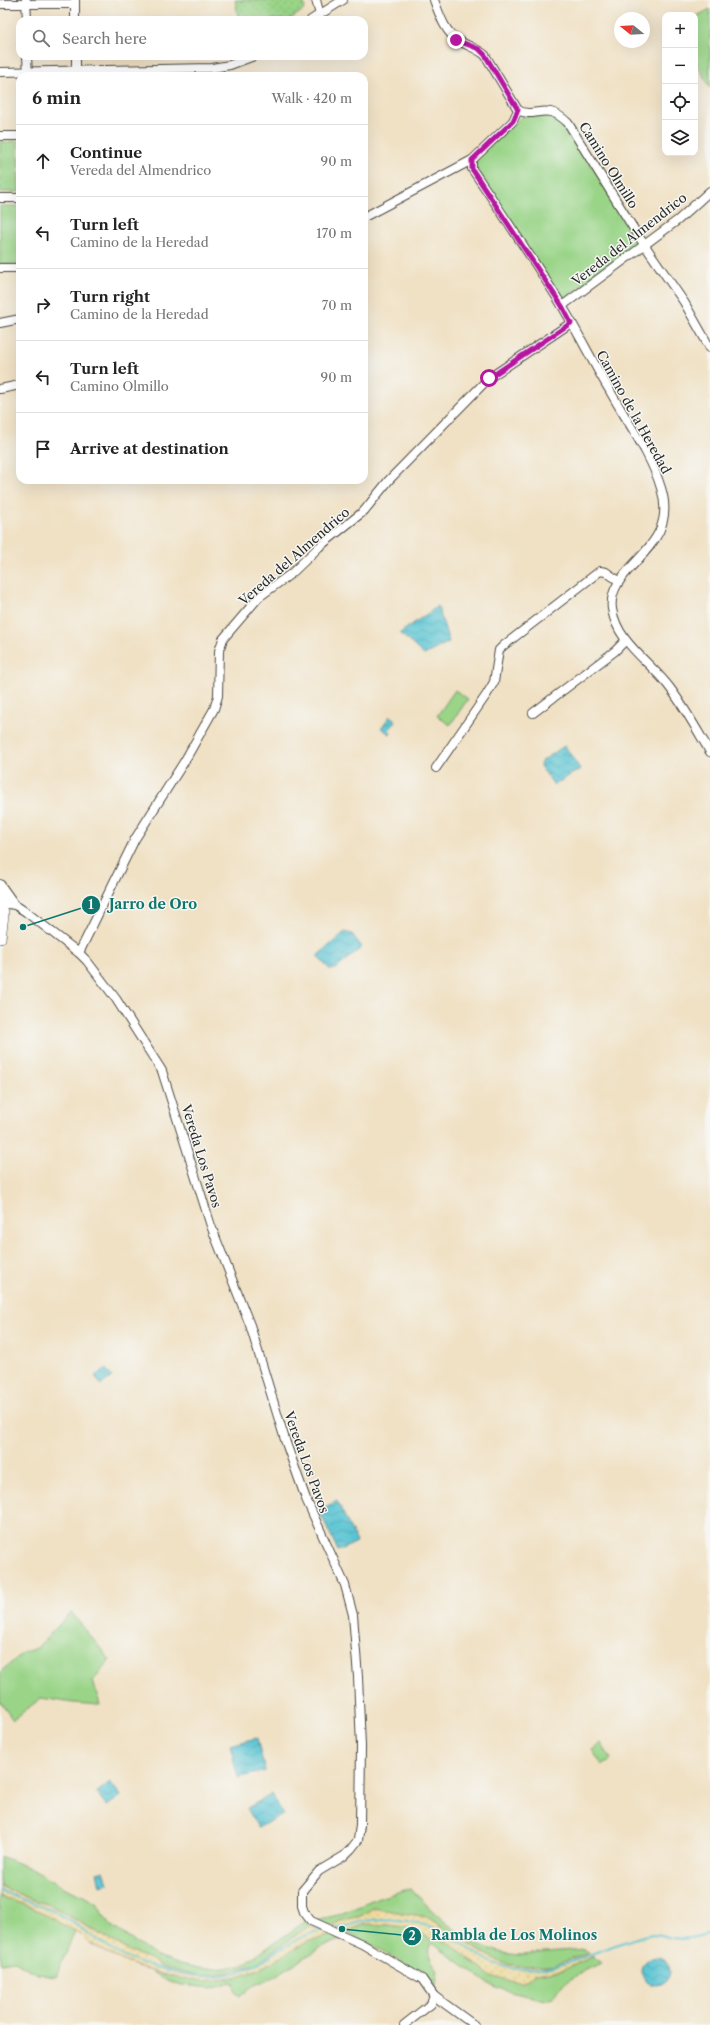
<!DOCTYPE html>
<html lang="en">
<head>
<meta charset="utf-8">
<style>
	:root { --surface:#fff; --page:#f6f6f6; --text:#222; --muted:#767676; --line:#e0e0e0 }
	body { margin:0; font-family:"Libre Caslon Text",serif; background:var(--page); color:var(--text) }
	.controls { position:absolute; right:12px; top:12px; display:grid; overflow:hidden; border-radius:8px; box-shadow:0 4px 16px #0002 }
	.controls button { width:36px; height:36px; display:grid; place-items:center; padding:0; border:0; border-bottom:1px solid var(--line); background:var(--surface); color:var(--text); font:20px sans-serif }
	.compass { position:absolute; left:614px; top:12px; width:36px; height:36px; border-radius:50%; background:var(--surface); box-shadow:0 4px 16px #0002; rotate:288deg }
	.stop { position:absolute; width:12px; height:12px; margin:-9px; border:3px solid #b5179e; border-radius:50%; background:#fff }
	.stop.end { background:#b5179e; border-color:#fff; box-shadow:0 1px 4px #0008 }
	.list { margin:0; padding:0; list-style:none }
	h2 { display:flex; justify-content:space-between; align-items:center; height:52px; margin:0; padding:0 16px; font-size:17px }
	h2 small { font-size:13px; font-weight:400; color:var(--muted) }
	.list li { display:grid; grid-template-columns:26px 1fr auto; gap:12px; align-items:center; box-sizing:border-box; height:72px; padding:0 16px; border-top:1px solid var(--line) }
	.list b { display:block; font-size:15px; white-space:nowrap }
	.list p { margin:0; font-size:13px; white-space:nowrap; color:var(--muted) }
	.list em { font-size:13px; font-style:normal; color:var(--muted) }
	.icon { flex:none; width:22px; height:22px; fill:none; stroke:currentColor; stroke-width:2; stroke-linecap:round; stroke-linejoin:round }
	.map { position:relative; flex:none; width:710px; height:2025px; overflow:hidden }
	.search { position:absolute; background:var(--surface); box-shadow:0 4px 16px #0002; left:16px; top:16px; width:352px; height:44px; display:flex; align-items:center; gap:10px; box-sizing:border-box; padding:0 14px; border-radius:12px; color:var(--muted); font-size:15px }
	.panel { position:absolute; background:var(--surface); box-shadow:0 4px 16px #0002; left:16px; top:72px; width:352px; height:412px; border-radius:12px }
	.map>svg:first-child { display:block }
	.grass { fill:#99d487; stroke:#628059 }
	.sand { fill:url(#sand-dots); stroke:#8c8264 }
	.park { fill:url(#park-dots); stroke:#628059 }
	.water { fill:url(#water-waves); stroke:#42787f }
	.lines { fill:none; stroke-linecap:round; stroke-linejoin:round }
	.stream { stroke:#59c4d3; stroke-width:2 }
	.minor-casing { stroke:#494642; stroke-width:10 }
	.major-casing { stroke:#494642; stroke-width:12 }
	.minor { stroke:#fff; stroke-width:8 }
	.major { stroke:#fff; stroke-width:11 }
	.route { stroke:#b5179e; stroke-width:5 }
	.labels { text-anchor:middle; dominant-baseline:central; stroke-width:3; stroke-linejoin:round; paint-order:stroke }
	.street-label { font-size:13px; fill:#2b2b2b; stroke:#f6f6f2 }
	.leader { fill:none; stroke:#0f766e; stroke-width:1.5 }
	.callout-dot { fill:#0f766e; stroke:#f6f6f2; stroke-width:1.5 }
	.mark-label { font-size:12px; text-anchor:middle; font-weight:bold; fill:#fff }
	.callout-label { font-size:14px; text-anchor:middle; font-weight:bold; fill:#0f766e; stroke:#f6f6f2; stroke-width:3; stroke-linejoin:round; paint-order:stroke }
</style>
</head>
<body>
<div class="map">
<svg width="710" height="2025" viewBox="0 0 710 2025">
	<defs>
		<pattern id="sand-dots" width="8" height="8" patternUnits="userSpaceOnUse"><rect width="8" height="8" fill="#eeda9e"/><path d="M2 2h.1M6 6h.1" fill="none" stroke="#cb8" stroke-width="1.8" stroke-linecap="round"/></pattern>
		<pattern id="park-dots" width="8" height="8" patternUnits="userSpaceOnUse"><rect width="8" height="8" fill="#99d487"/><path d="M2 2h.1M6 6h.1" fill="none" stroke="#84b675" stroke-width="1.8" stroke-linecap="round"/></pattern>
		<pattern id="water-waves" width="16" height="10" patternUnits="userSpaceOnUse"><rect width="16" height="10" fill="#59c4d3"/><path d="M0 5q4-4 8 0t8 0" fill="none" stroke="#4a9fab"/></pattern>
	</defs>
	<rect width="100%" height="100%" fill="#f6f6f2"/>
	<filter id="ink" filterUnits="userSpaceOnUse"><feTurbulence type="fractalNoise" baseFrequency=".025" numOctaves="2"/><feDisplacementMap in="SourceGraphic" scale="8" xChannelSelector="R" yChannelSelector="G"/><feConvolveMatrix kernelMatrix="1 2 1 2 8 2 1 2 1" color-interpolation-filters="sRGB"/></filter>
	<filter id="wash" filterUnits="userSpaceOnUse"><feTurbulence type="fractalNoise" baseFrequency=".012" numOctaves="4" result="noise"/><feDisplacementMap in="SourceGraphic" scale="16" xChannelSelector="R" yChannelSelector="G"/><feGaussianBlur stdDeviation="0.9" result="paint"/><feColorMatrix in="noise" values="0 0 0 0 0 0 0 0 0 0 0 0 0 0 0 0 0 1.4 0 .05"/><feComposite in="paint" operator="in"/></filter>
	<g filter="url(#wash)">
		<rect width="100%" height="100%" fill="#f0e1c4"/>
		<g class="grass">
			<polygon points="710,9 710,88 695,60 695,17"/>
			<polygon points="549,114 564,122 641,244 561,301 475,166 476,159 523,116"/>
			<polygon points="18,141 19,192 0,192 0,142"/>
			<rect x="0" y="206" width="19" height="58"/>
			<polygon points="455,690 468,699 450,725 437,716"/>
			<polygon points="71,1612 110,1660 93,1681 100,1705 73,1703 41,1698 13,1720 0,1702 0,1672 24,1652 37,1648"/>
			<polygon points="601,1743 611,1759 602,1765 592,1750"/>
			<polygon points="0,1856 30,1868 63,1887 82,1895 97,1904 110,1925 155,1956 175,1963 204,1969 225,1968 244,1964 306,1921 310,1925 256,1964 227,1973 203,1976 162,1968 150,1959 133,1953 50,1905 33,1900 0,1886"/>
			<path d="M411,1888C438,1920 478,1954 521,1955C529,1955 537,1953 545,1952C559,1951 572,1950 585,1949L589,1953L552,1966L525,1967L505,1964L480,1951L427,1917L373,1908L361,1916L340,1921L333,1926L316,1920L338,1915L379,1898Z"/>
			<polygon points="0,1896 33,1908 75,1931 56,1976 38,1974 14,1961 0,1963"/>
			<path d="M364,1924L389,1925L410,1928L431,1939L446,1941L465,1955L474,1964L523,1982L535,1974L563,1970L594,1956L601,1963L580,1973L561,1987L553,1998L546,2000L510,1992L489,1984L432,1943C424,1953 432,1961 438,1970L435,1990C412,1963 377,1949 346,1932Z"/>
			<path d="M333,1935L344,1939L325,1945L267,1981C257,1982 247,1989 241,1996L236,1992L233,1983L225,1984L212,1988L182,1985L169,1982L150,1971C186,1981 225,1985 261,1968C278,1960 292,1948 309,1941C317,1938 325,1937 333,1935Z"/>
		</g>
		<g class="sand">
			<polygon points="0,1886 33,1900 50,1905 133,1953 150,1959 162,1968 203,1976 227,1973 256,1964 310,1925 333,1935 309,1941 261,1968 241,1976 206,1981 177,1978 136,1967 103,1951 90,1943 82,1935 33,1908 0,1896"/>
			<polygon points="373,1908 427,1917 480,1951 505,1964 525,1967 552,1966 589,1953 594,1956 563,1970 535,1974 523,1982 508,1981 490,1976 465,1955 446,1941 431,1939 410,1928 389,1925 364,1924 346,1932 333,1926 340,1921 361,1916"/>
		</g>
		<polygon class="park" points="235,0 303,0 305,9 289,20 239,20"/>
		<g class="water">
			<polygon points="438,606 449,642 424,655 400,633"/>
			<polygon points="390,716 396,721 389,730 391,732 390,734 381,728"/>
			<polygon points="565,746 580,769 554,785 540,766 541,762 561,748"/>
			<polygon points="345,932 352,934 362,947 336,969 329,969 318,957 318,955"/>
			<polygon points="106,1369 112,1377 101,1385 95,1376"/>
			<polygon points="337,1501 357,1542 338,1551 319,1510"/>
			<polygon points="257,1738 265,1771 238,1778 230,1745"/>
			<polygon points="110,1782 121,1796 107,1806 96,1793"/>
			<polygon points="272,1794 283,1814 258,1828 247,1808"/>
			<polygon points="104,1870 108,1884 100,1886 97,1872"/>
			<circle cx="656" cy="1971" r="14"/>
		</g>
		<g class="lines">
			<g class="stream">
				<path d="M0,1890C17,1899 36,1903 53,1911C75,1922 93,1938 114,1951C142,1968 199,1982 231,1974C265,1966 290,1936 323,1930"/>
				<path d="M336,1929C346,1928 355,1922 365,1921C388,1916 424,1922 445,1933C467,1945 485,1964 511,1968C553,1975 586,1955 624,1942C634,1939 644,1935 654,1934C659,1934 664,1936 668,1937C682,1941 697,1937 710,1933"/>
			</g>
		</g>
	</g>
	<g filter="url(#ink)">
		<g class="lines">
			<g class="minor-casing">
				<g id="minor">
					<polyline points="26,0 27,20"/>
					<polyline points="75,0 75,20"/>
					<polyline points="316,0 320,15"/>
					<path d="M434,0C439,13 445,33 458,40C467,46 477,48 485,55L518,110C536,120 545,100 568,123L637,234L684,302L710,348"/>
					<polyline points="0,4 75,4"/>
					<polyline points="311,20 343,0"/>
					<polyline points="27,56 28,75"/>
					<polyline points="76,56 76,76"/>
					<polyline points="0,72 212,68 230,65 254,56"/>
					<path d="M518,110L513,121L472,160V169C502,213 532,258 561,304C578,332 593,363 610,391C627,422 651,454 661,488C681,551 606,565 612,609C617,643 651,662 670,688C685,708 697,730 710,752"/>
					<polyline points="0,136 20,136"/>
					<polyline points="0,198 20,198"/>
					<polyline points="366,216 472,160"/>
					<polyline points="0,268 20,268"/>
					<polyline points="562,306 678,220 710,191"/>
					<polyline points="0,323 20,319"/>
					<polyline points="0,389 20,385"/>
					<polyline points="533,713 615,651 625,641"/>
					<polyline points="436,768 487,694 494,682 499,650 503,646 600,571 606,572 619,581"/>
					<polyline points="0,884 15,905"/>
					<polyline points="2,903 15,905 26,912 79,953 87,961 116,999 162,1071 211,1226 250,1325 286,1443 306,1499 345,1585 353,1615 358,1677 361,1746 360,1825 358,1840 351,1849 344,1856 319,1871 302,1891 302,1906 304,1912 311,1921 362,1944 422,1979 434,1996 474,2025"/>
					<polyline points="79,953 135,839 184,762 214,709 218,696 219,651 223,639 259,597 292,573 319,547 364,511 389,480 489,378 571,323"/>
					<polyline points="404,2025 431,2004 434,1996"/>
				</g>
			</g>
			<g class="major-casing">
				<polyline id="major" points="0,892 3,915 0,938"/>
			</g>
			<use href="#minor" class="minor"/>
			<use href="#major" class="major"/>
		</g>
	</g>
	<g class="lines" filter="url(#ink)">
		<polyline class="route" points="456,40 479,49 485,55 518,110 513,121 472,160 472,169 562,306 571,323 489,378"/>
	</g>
	<g class="labels">
		<g class="street-label">
			<text transform="translate(609 165) rotate(58)">Camino Olmillo</text>
			<text transform="translate(629 239) rotate(-38)">Vereda del Almendrico</text>
			<text transform="translate(634 412) rotate(61)">Camino de la Heredad</text>
			<text transform="translate(294 556) rotate(-41)">Vereda del Almendrico</text>
			<text transform="translate(202 1156) rotate(73)">Vereda Los Pavos</text>
			<text transform="translate(307 1462) rotate(70)">Vereda Los Pavos</text>
		</g>
	</g>
	<path class="leader" d="M23 927L91 905M342 1929L412 1936"/>
	<g class="callout-dot">
		<circle cx="23" cy="927" r="4"/>
		<circle cx="342" cy="1929" r="4"/>
		<circle cx="91" cy="905" r="10"/>
		<circle cx="412" cy="1936" r="10"/>
	</g>
	<g class="mark-label">
		<text x="91" y="909">1</text>
		<text x="412" y="1940">2</text>
	</g>
	<g class="callout-label">
		<text x="153" y="909">Jarro de Oro</text>
		<text x="514" y="1940">Rambla de Los Molinos</text>
	</g>
</svg>
<div class="controls">
<button>+</button>
<button>−</button>
<button><svg class="icon" aria-label="locate" viewBox="0 0 24 24"><circle cx="12" cy="12" r="6"/><path d="M12 2v4M12 18v4M2 12h4M18 12h4"/></svg></button>
<button><svg class="icon" aria-label="layers" viewBox="0 0 24 24"><path d="M12 4l9 5-9 5-9-5zM3 14l9 5 9-5"/></svg></button>
</div>
<svg class="compass" viewBox="-18 -18 36 36"><path d="M0-13l5 13h-10z" fill="#e53935"/><path d="M0 13l5-13h-10z" fill="#767676"/></svg>
<div class="stop" style="left:489px;top:378px"></div>
<div class="stop end" style="left:456px;top:40px"></div>
<div class="search"><svg class="icon" aria-label="search" viewBox="0 0 24 24"><circle cx="10" cy="10" r="6"/><path d="M15 15l6 6"/></svg>Search here</div>
<section class="panel">
<h2>6 min<small>Walk · 420 m</small></h2>
<ul class="list">
<li><svg class="icon" aria-label="ahead" viewBox="0 0 24 24"><path d="M12 20V5M6 11l6-6 6 6"/></svg><div><b>Continue</b><p>Vereda del Almendrico</p></div><em>90 m</em></li>
<li><svg class="icon" aria-label="left" viewBox="0 0 24 24"><path d="M17 20v-9H6M10 6l-5 5 5 5"/></svg><div><b>Turn left</b><p>Camino de la Heredad</p></div><em>170 m</em></li>
<li><svg class="icon" aria-label="right" viewBox="0 0 24 24"><path d="M7 20v-9h11M14 6l5 5-5 5"/></svg><div><b>Turn right</b><p>Camino de la Heredad</p></div><em>70 m</em></li>
<li><svg class="icon" aria-label="left" viewBox="0 0 24 24"><path d="M17 20v-9H6M10 6l-5 5 5 5"/></svg><div><b>Turn left</b><p>Camino Olmillo</p></div><em>90 m</em></li>
<li><svg class="icon" aria-label="arrive" viewBox="0 0 24 24"><path d="M6 21V4h12l-3 4 3 4H6"/></svg><div><b>Arrive at destination</b></div></li>
</ul>
</section>
</div>
</body>
</html>
